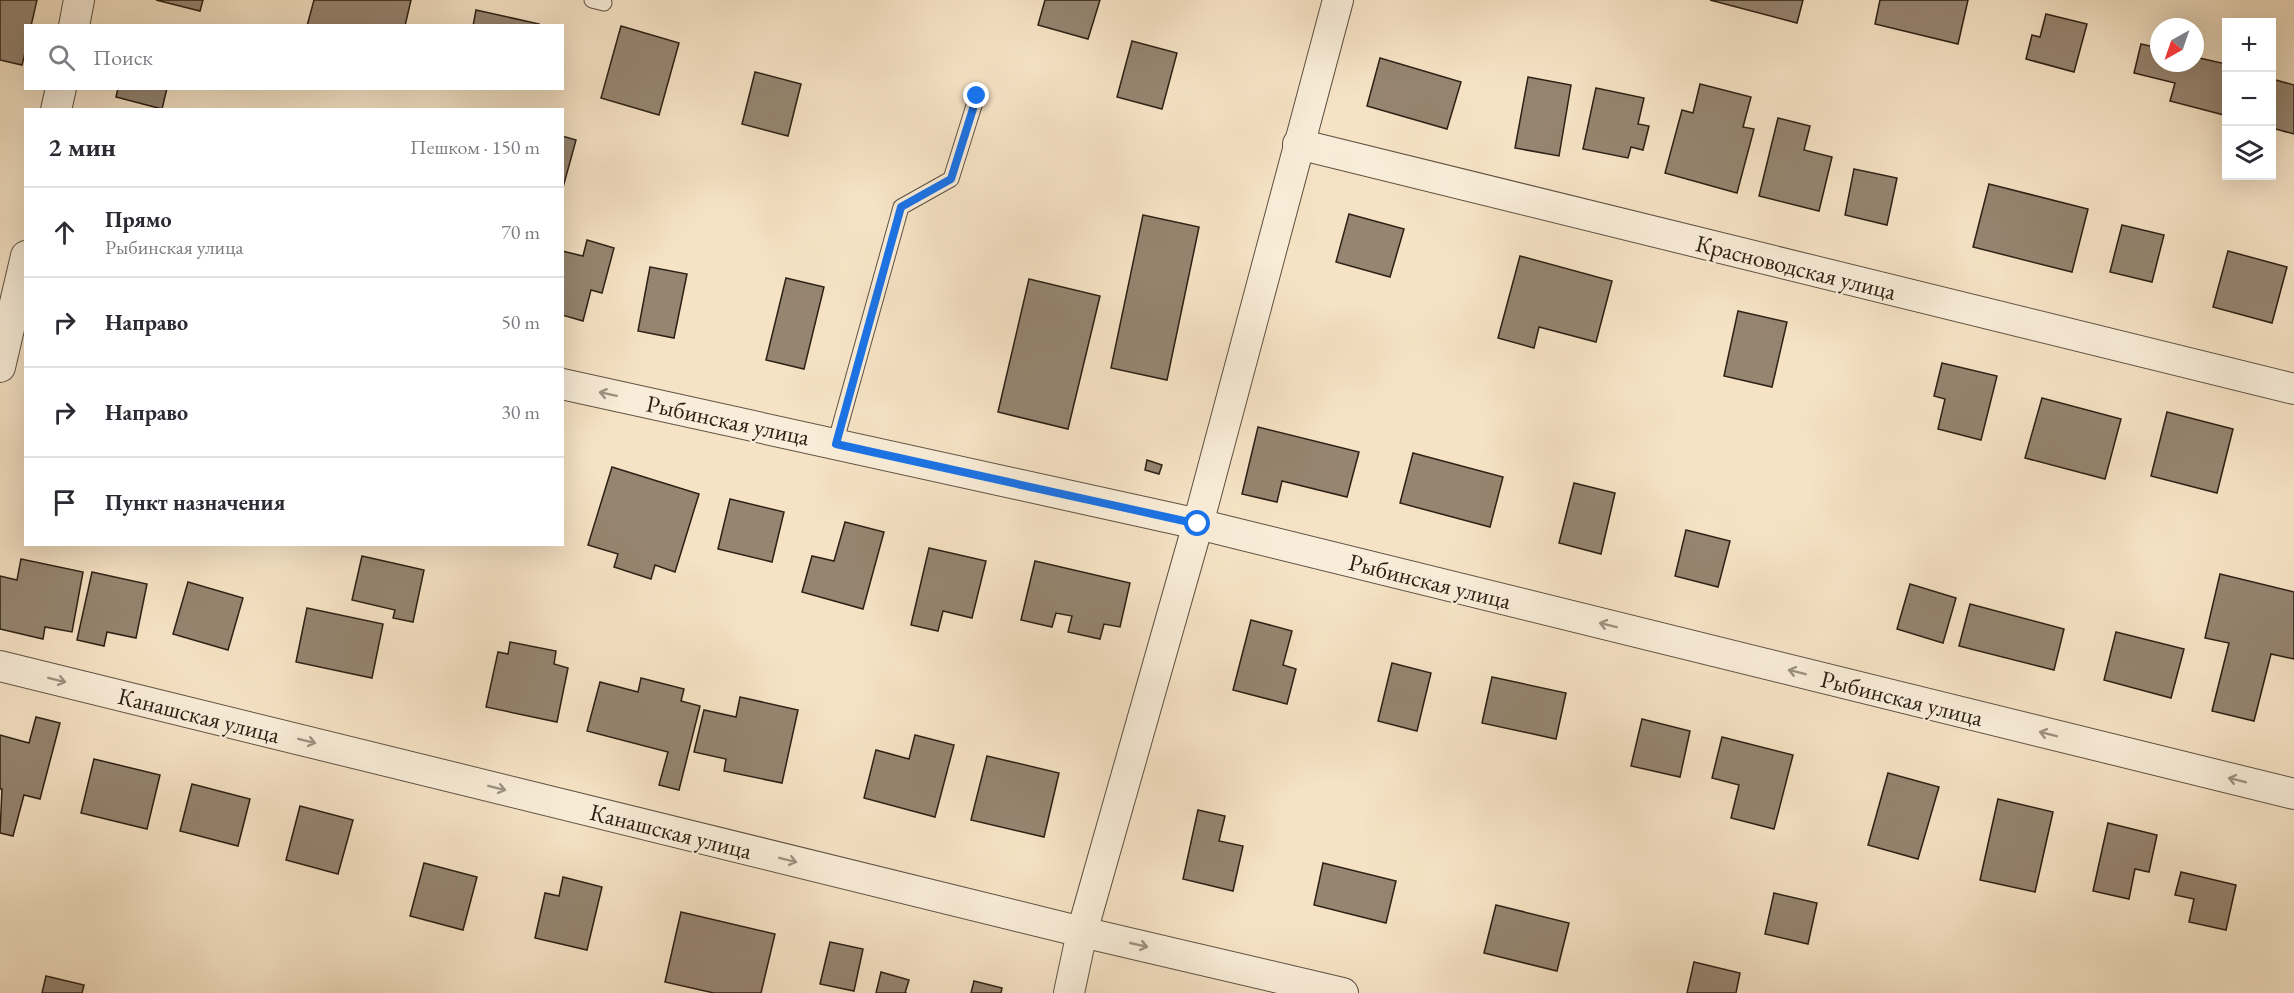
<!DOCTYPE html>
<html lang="ru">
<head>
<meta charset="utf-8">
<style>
	:root { --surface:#fff; --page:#f7f7f7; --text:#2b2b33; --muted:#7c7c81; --line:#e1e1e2 }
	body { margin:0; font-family:"EB Garamond",serif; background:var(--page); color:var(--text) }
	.controls { position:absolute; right:18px; top:18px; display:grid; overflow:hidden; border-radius:0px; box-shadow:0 6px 24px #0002 }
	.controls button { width:54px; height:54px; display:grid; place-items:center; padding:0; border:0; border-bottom:2px solid var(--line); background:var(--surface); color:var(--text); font:30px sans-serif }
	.compass { position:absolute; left:2150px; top:18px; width:54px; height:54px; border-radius:50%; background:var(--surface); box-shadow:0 6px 24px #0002; rotate:220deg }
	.stop { position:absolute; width:18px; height:18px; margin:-14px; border:4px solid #1a73e8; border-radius:50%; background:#fff }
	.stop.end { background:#1a73e8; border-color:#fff; box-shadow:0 2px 6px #0008 }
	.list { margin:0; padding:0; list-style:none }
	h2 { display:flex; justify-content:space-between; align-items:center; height:78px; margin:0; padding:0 24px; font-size:26px }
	h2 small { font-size:20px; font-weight:400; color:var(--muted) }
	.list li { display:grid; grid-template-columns:39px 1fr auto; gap:18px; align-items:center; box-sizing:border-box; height:90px; padding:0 24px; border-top:2px solid var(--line) }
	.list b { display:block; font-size:22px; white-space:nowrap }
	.list p { margin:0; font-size:20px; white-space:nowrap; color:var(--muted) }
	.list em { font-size:20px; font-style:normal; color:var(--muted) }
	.icon { flex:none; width:33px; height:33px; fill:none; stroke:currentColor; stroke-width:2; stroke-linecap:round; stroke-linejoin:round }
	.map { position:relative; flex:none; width:2294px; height:993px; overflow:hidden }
	.search { position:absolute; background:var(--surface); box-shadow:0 6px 24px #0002; left:24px; top:24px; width:540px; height:66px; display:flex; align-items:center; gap:15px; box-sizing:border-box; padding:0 21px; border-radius:0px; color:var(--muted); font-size:22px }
	.panel { position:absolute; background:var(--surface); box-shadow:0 6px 24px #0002; left:24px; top:108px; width:540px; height:438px; border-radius:0px }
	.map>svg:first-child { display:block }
	.building { fill:#968571; stroke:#2d2015; stroke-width:1.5 }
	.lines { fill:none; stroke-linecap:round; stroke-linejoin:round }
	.lane-casing { stroke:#5f5141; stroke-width:17 }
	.street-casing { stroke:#5f5141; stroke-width:32 }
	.lane { stroke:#f9edd9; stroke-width:15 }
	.street { stroke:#f9edd9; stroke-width:30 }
	.oneway { stroke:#9d9181 }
	.route { stroke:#1a73e8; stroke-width:8 }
	.labels { text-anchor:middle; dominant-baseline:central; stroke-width:4.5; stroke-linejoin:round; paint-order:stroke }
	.street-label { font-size:24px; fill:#2d2015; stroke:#f9edd9 }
</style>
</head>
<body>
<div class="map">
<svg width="2294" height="993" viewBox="0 0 2294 993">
	<rect width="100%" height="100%" fill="#f6e3c5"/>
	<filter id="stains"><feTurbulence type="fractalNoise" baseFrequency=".00333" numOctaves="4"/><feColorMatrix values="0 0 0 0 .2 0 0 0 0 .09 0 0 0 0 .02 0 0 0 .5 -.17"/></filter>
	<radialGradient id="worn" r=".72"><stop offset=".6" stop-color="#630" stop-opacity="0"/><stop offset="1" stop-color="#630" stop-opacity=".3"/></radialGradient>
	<g class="building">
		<polygon points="0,0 37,0 31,26 26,26 26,49 22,65 0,60"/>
		<polygon points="156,0 203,0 200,11"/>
		<polygon points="314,0 411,0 405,26 307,26"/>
		<polygon points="1045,0 1100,0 1088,39 1038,25"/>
		<polygon points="1710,0 1803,0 1797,23"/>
		<polygon points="1880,0 1968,0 1958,44 1875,24"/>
		<polygon points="476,10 539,24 538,26 473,26"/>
		<polygon points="2046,14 2087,24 2074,72 2026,59 2032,35 2040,37"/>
		<polygon points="621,26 679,43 659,115 601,98"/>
		<polygon points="1132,41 1177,53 1162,109 1117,97"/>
		<polygon points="2141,44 2159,48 2159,63 2195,63 2195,57 2226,64 2226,103 2224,115 2170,101 2175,83 2134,73"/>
		<polygon points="1380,58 1461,82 1447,129 1367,106"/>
		<polygon points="755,72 801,84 788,136 742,124"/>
		<polygon points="1528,77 1571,85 1559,156 1515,148"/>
		<polygon points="2272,79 2294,85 2294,134 2272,128"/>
		<polygon points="1700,84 1751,97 1743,127 1754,129 1737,193 1665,173 1682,110 1693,113"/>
		<polygon points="118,88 167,88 162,109 116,97"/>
		<polygon points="1596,88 1644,98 1638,124 1649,126 1643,150 1631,147 1628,158 1583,149"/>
		<polygon points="1778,118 1810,126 1804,150 1832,157 1819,211 1759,196"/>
		<polygon points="562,136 576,140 562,191"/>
		<polygon points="1854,169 1897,178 1887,225 1845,215"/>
		<polygon points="1989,184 2088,209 2072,272 1973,247"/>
		<polygon points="1349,214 1404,229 1390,277 1336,262"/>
		<polygon points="1143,215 1199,227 1167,380 1111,368"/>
		<polygon points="2122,225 2164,235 2152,282 2110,272"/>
		<polygon points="587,240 614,248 602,293 591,290 583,321 562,315 562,251 583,256"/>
		<polygon points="2228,251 2287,267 2272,323 2213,307"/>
		<polygon points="1520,256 1612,281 1596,342 1539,327 1534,348 1498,338"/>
		<polygon points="650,267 687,274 674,338 638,331"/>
		<polygon points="786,278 824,287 804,369 766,360"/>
		<polygon points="1029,279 1100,296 1068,429 998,412"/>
		<polygon points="1738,311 1787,322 1772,387 1724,376"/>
		<polygon points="1942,363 1997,376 1981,440 1938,429 1945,399 1934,396"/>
		<polygon points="2042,398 2121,419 2105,479 2025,458"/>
		<polygon points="2167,412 2233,429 2217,493 2151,476"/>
		<polygon points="1258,427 1359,452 1347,497 1282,481 1277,502 1242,494"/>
		<polygon points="1413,453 1503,477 1490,527 1400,503"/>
		<polygon points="1147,460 1162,465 1159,474 1145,470"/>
		<polygon points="612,467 699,494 675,572 655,565 651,579 614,567 618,554 588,545"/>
		<polygon points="1574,483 1615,493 1601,554 1559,543"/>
		<polygon points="730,499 784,512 772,562 718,549"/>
		<polygon points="845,522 884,532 863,609 802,592 812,556 834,561"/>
		<polygon points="1686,530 1730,541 1718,587 1675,576"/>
		<polygon points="929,548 986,561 972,618 943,611 938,631 911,625"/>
		<polygon points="362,556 424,570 413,622 393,618 395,610 352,600"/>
		<polygon points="21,559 83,572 72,632 45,627 43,639 0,629 0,576 17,580"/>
		<polygon points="1035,561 1130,583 1120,627 1104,624 1100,639 1068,632 1072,616 1056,613 1052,627 1021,620"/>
		<polygon points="92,572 147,584 136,638 107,632 104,646 77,640"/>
		<polygon points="2220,574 2294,592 2294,659 2271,654 2254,721 2212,711 2229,643 2205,638"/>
		<polygon points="188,582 243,598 228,650 173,634"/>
		<polygon points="1910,584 1956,598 1943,643 1897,629"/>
		<polygon points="1970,604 2064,629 2054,670 1959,646"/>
		<polygon points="307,608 383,624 372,678 296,662"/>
		<polygon points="1251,620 1292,631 1283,665 1296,669 1287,704 1233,690"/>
		<polygon points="2116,632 2184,649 2171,698 2104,680"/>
		<polygon points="510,642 556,651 554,664 568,668 557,722 486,707 498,652 508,654"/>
		<polygon points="1392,663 1431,673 1417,731 1378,721"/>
		<polygon points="1492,677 1566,693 1556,739 1482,723"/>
		<polygon points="641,678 684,689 681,701 700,706 679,790 659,785 668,752 587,731 600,682 638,692"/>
		<polygon points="740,697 798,710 782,783 724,771 726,759 694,752 704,710 736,717"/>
		<polygon points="36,717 60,723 40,799 24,795 13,836 0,833 2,789 0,789 0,735 29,743"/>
		<polygon points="1642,719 1690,731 1680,777 1631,766"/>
		<polygon points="915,735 954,745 935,817 864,798 876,750 909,759"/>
		<polygon points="1722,737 1793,755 1774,829 1731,818 1739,785 1712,778"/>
		<polygon points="987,756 1059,773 1044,837 971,820"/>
		<polygon points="94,759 160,775 147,829 81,813"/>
		<polygon points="1888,773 1939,787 1918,859 1868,845"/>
		<polygon points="192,784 250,799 238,846 180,831"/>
		<polygon points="1998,799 2053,812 2035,892 1980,880"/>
		<polygon points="300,806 353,820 338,874 286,860"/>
		<polygon points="1198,810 1225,816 1219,841 1243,846 1233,891 1183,879"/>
		<polygon points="2108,823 2157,835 2149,872 2135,869 2129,899 2093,891"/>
		<polygon points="424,863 477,877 463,930 410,916"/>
		<polygon points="1323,863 1396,881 1386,923 1314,905"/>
		<polygon points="2181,872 2236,885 2226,930 2189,922 2194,899 2175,895"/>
		<polygon points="563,877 602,887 587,950 535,938 545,893 559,896"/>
		<polygon points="1774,893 1817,903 1808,944 1765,934"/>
		<polygon points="1496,905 1569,923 1557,971 1484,953"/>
		<polygon points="681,912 775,934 761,993 714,993 665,982"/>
		<polygon points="830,942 863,949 854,991 820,984"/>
		<polygon points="1694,962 1740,973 1736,993 1687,993"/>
		<polygon points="881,972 909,980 905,993 907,993 876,993"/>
		<polygon points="46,976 84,985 82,993 42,993"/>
		<polygon points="974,981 1002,988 1001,993 971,993"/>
	</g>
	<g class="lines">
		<g class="lane-casing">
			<g id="lane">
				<polyline points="592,0 604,3"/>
				<polyline points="835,444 901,207 951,179 977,96"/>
			</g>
		</g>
		<g class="street-casing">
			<g id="street">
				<polyline points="74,26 79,0"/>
				<polyline points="56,110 61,88"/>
				<polyline points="1298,144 2294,389"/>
				<polyline points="0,367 26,256"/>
				<polyline points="562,384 1198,524 2294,794"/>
				<polyline points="0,666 1082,932 1343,993"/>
				<polyline points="1069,993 1082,932 1198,524 1338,0"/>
			</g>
		</g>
		<use href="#lane" class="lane"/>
		<use href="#street" class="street"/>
	</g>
	<defs><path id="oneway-shaft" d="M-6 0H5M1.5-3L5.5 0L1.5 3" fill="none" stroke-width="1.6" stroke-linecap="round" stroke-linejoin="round" transform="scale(1.5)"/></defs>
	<g class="oneway">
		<use href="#oneway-shaft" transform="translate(608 394) rotate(-168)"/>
		<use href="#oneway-shaft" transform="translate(1608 625) rotate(-166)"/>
		<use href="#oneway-shaft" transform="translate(1797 672) rotate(-166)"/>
		<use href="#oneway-shaft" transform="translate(57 680) rotate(14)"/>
		<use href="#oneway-shaft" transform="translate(2048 734) rotate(-166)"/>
		<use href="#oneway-shaft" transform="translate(307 741) rotate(14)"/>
		<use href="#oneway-shaft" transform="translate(2237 780) rotate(-166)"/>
		<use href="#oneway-shaft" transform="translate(497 788) rotate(14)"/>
		<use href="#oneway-shaft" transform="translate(788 860) rotate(14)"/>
		<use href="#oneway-shaft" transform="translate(1139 945) rotate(13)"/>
	</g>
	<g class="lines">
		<polyline class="route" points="977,96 951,179 901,207 836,444 1198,524"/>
	</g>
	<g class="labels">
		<g class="street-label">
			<text transform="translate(1796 267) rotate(14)">Красноводская улица</text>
			<text transform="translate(728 420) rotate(12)">Рыбинская улица</text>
			<text transform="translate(1430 581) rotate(14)">Рыбинская улица</text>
			<text transform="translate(1902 698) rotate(14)">Рыбинская улица</text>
			<text transform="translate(199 715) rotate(14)">Канашская улица</text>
			<text transform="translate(671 831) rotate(14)">Канашская улица</text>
		</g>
	</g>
	<rect width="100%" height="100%" filter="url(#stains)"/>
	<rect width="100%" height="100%" fill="url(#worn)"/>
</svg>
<div class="controls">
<button>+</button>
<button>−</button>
<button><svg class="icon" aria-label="layers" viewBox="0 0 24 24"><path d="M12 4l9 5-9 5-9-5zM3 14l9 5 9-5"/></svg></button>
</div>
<svg class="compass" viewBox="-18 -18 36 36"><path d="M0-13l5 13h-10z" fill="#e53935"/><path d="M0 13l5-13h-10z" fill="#7c7c81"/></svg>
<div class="stop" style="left:1198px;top:524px"></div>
<div class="stop end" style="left:977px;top:96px"></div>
<div class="search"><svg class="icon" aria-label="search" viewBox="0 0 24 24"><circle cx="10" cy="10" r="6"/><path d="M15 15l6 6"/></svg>Поиск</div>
<section class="panel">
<h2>2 мин<small>Пешком · 150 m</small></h2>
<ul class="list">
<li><svg class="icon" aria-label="ahead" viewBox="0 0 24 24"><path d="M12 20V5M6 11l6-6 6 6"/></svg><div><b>Прямо</b><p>Рыбинская улица</p></div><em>70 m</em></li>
<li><svg class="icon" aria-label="right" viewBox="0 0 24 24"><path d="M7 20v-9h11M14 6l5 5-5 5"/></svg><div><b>Направо</b></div><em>50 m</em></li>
<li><svg class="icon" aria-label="right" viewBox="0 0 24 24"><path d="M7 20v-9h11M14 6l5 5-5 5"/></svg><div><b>Направо</b></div><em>30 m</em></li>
<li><svg class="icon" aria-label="arrive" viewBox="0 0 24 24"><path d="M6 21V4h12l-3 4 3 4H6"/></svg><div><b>Пункт назначения</b></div></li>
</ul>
</section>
</div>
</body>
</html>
